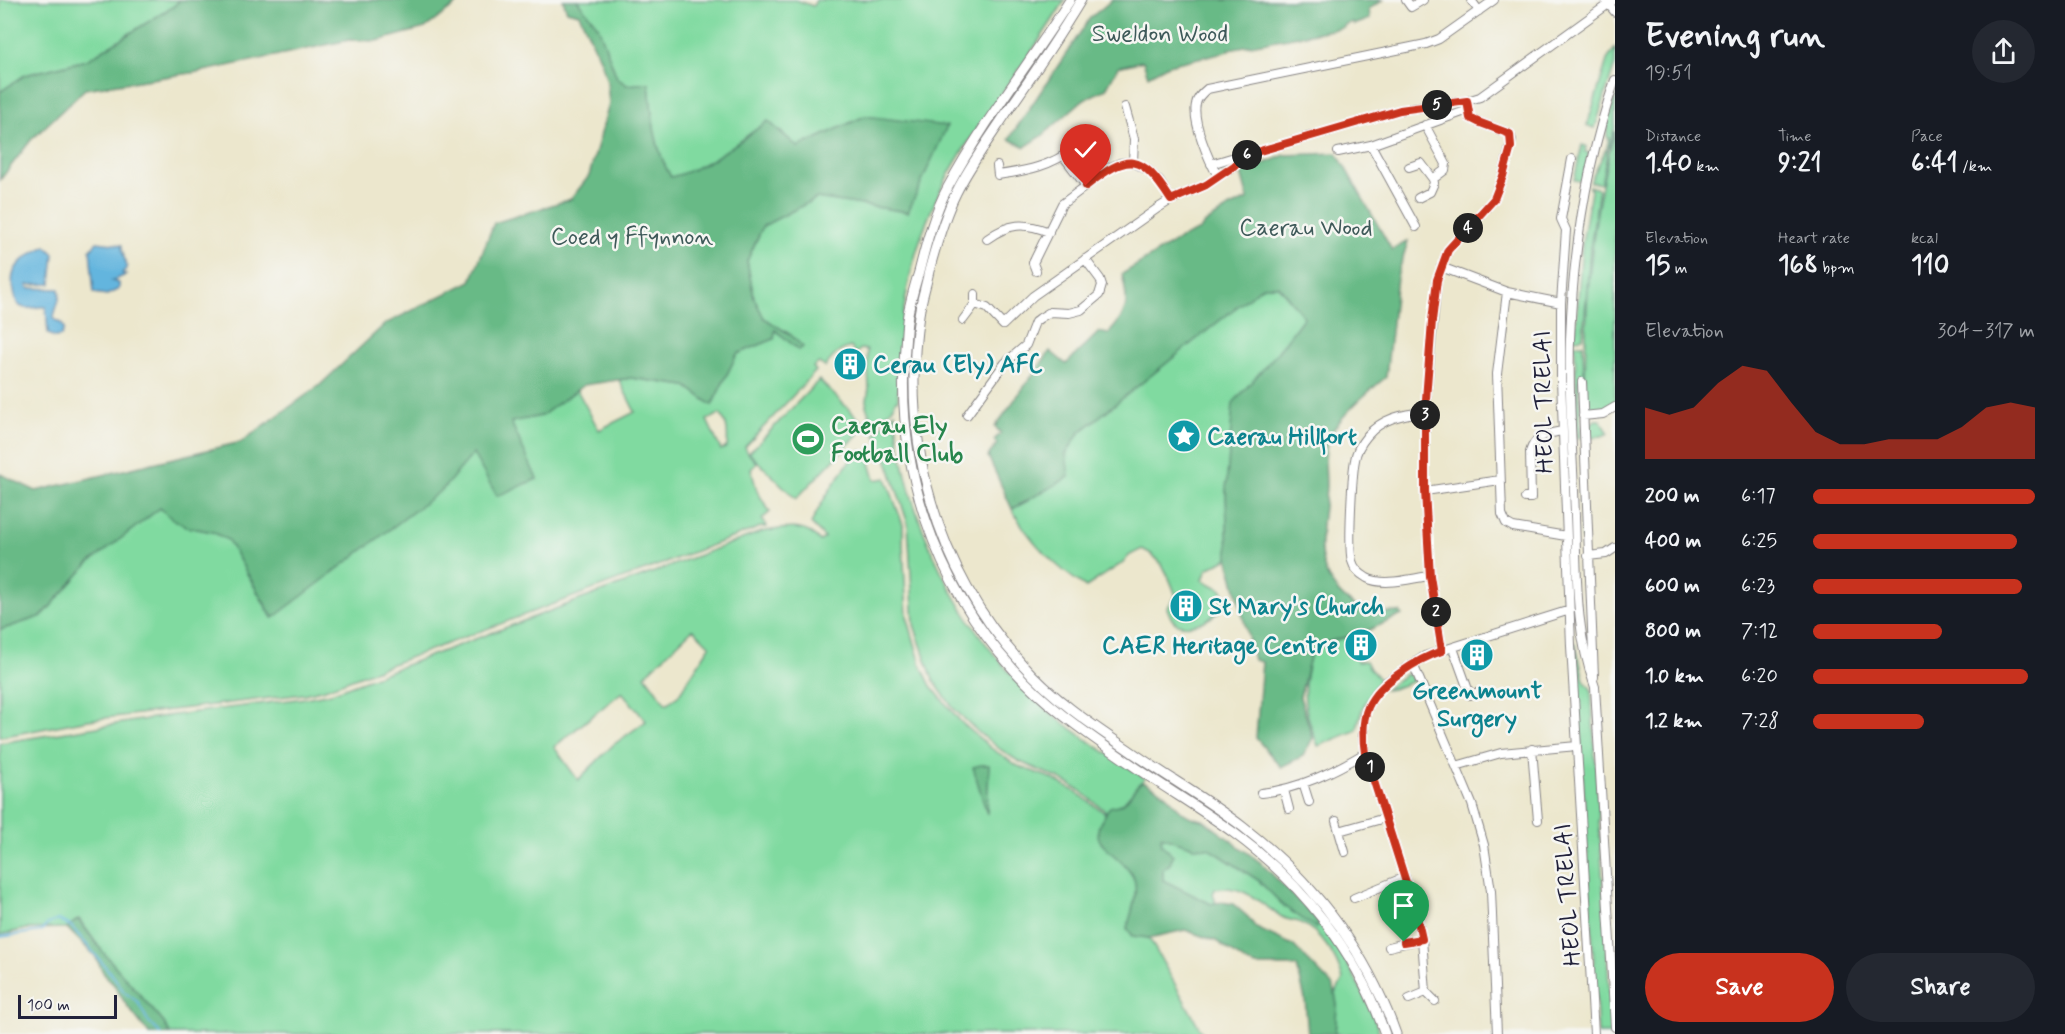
<!DOCTYPE html>
<html lang="en">
<head>
<meta charset="utf-8">
<style>
	:root { --surface:#171b24; --page:#242831; --text:#f1f3f6; --muted:#9ea1a6; --accent:#c8321e }
	body { margin:0; font-family:Mynerve,sans-serif; background:var(--page); color:var(--text); height:100vh; display:flex; flex-direction:column; font-size:22px; white-space:nowrap }
	* { box-sizing:border-box; margin:0 }
	p { font-size:20px; color:var(--muted) }
	.icon { flex:none; width:33px; height:33px; fill:none; stroke:currentColor; stroke-width:2; stroke-linecap:round; stroke-linejoin:round }
	.map { position:relative; flex:1; overflow:hidden }
	.panel { display:flex; flex-direction:column; background:var(--surface); width:450px }
	.panel>* { flex:none }
	.scale { position:absolute; left:18px; bottom:15px; width:99px; box-sizing:border-box; padding-left:6px; border:3px solid #22223b; border-top:0; font-size:16px; line-height:21px; white-space:nowrap; color:#22223b; -webkit-text-stroke:4px #f6f6f2; paint-order:stroke }
	.pin { position:absolute; display:grid; place-items:center; width:51px; height:51px; color:#fff; margin:-62px -26px; border-radius:50% 50% 50% 0; rotate:-45deg; box-shadow:0 0 6px #0007 }
	.pin .icon { rotate:45deg }
	.km { position:absolute; width:30px; height:30px; margin:-15px; border-radius:50%; background:#222; color:#fff; font-size:16px; line-height:30px; text-align:center }
	.round { display:grid; place-items:center; flex:none; width:63px; height:63px; border-radius:32px; background:var(--page) }
	.overview { display:flex; align-items:center; justify-content:space-between; height:102px; padding:0 30px }
	h1 { font-size:33px; font-weight:800; line-height:45px }
	.figures { display:grid; grid-template-columns:repeat(3,1fr); gap:9px; height:102px; padding:6px 30px }
	.figures div { display:grid; align-content:center }
	.figures b { font-size:26px; font-weight:800 }
	.figures small { font-size:16px; font-weight:400 }
	.figures p { font-size:16px }
	.chart { height:168px; padding:12px 30px }
	.chart p { display:flex; justify-content:space-between }
	.chart svg { width:100%; height:108px; margin-top:6px; fill:var(--accent); opacity:.7 }
	.cta { display:flex; gap:12px; margin-top:auto; padding:12px 30px }
	.cta a { flex:1; height:69px; border-radius:36px; background:var(--accent); color:#fff; font-size:24px; font-weight:800; line-height:69px; text-align:center }
	.cta a+a { background:var(--page); color:var(--text) }
	ul { padding:0 30px; list-style:none; font-size:20px }
	li { display:grid; grid-template-columns:96px 72px 1fr; align-items:center; height:45px }
	li i { height:15px; border-radius:8px; background:var(--accent) }
	main { display:flex; flex:1; min-height:0 }
	.map>svg:first-child { display:block }
	.green { fill:#80daa0; stroke:#517e6e; stroke-width:1.5; fill-rule:evenodd }
	.forest { fill:#68ba86; stroke:#456e60; stroke-width:1.5 }
	.water { fill:#63b5de; stroke:#426c8c; stroke-width:1.5 }
	.lines { fill:none; stroke-linecap:round; stroke-linejoin:round }
	.stream { stroke:#63b5de; stroke-width:2 }
	.minor-casing { stroke:#878484; stroke-width:10 }
	.major-casing { stroke:#878484; stroke-width:11 }
	.minor { stroke:#fff; stroke-width:8 }
	.major { stroke:#fff; stroke-width:9 }
	.route-casing { stroke:#fff; stroke-width:12 }
	.route { stroke:#c8321e; stroke-width:8 }
	.labels { text-anchor:middle; stroke-width:5; stroke-linejoin:round; paint-order:stroke }
	.park-label { font-size:24px; fill:#3e5959; stroke:#f6f6f2 }
	.culture-label { font-size:24px; font-weight:bold; fill:#0d838f; stroke:#f6f6f2; text-anchor:start }
	.street-label { font-size:24px; fill:#22223b; stroke:#f6f6f2 }
	.leisure-label { font-size:24px; font-weight:bold; fill:#27864d; stroke:#f6f6f2; text-anchor:start }
</style>
</head>
<body>
<main>
<div class="map">
<svg width="1615" height="1034" viewBox="0 0 1615 1034">
	<rect width="100%" height="100%" fill="#f6f6f2"/>
	<filter id="ink" filterUnits="userSpaceOnUse"><feTurbulence type="fractalNoise" baseFrequency=".0167" numOctaves="2"/><feDisplacementMap in="SourceGraphic" scale="12" xChannelSelector="R" yChannelSelector="G"/><feConvolveMatrix kernelMatrix="1 2 1 2 8 2 1 2 1" color-interpolation-filters="sRGB"/></filter>
	<filter id="wash" filterUnits="userSpaceOnUse"><feTurbulence type="fractalNoise" baseFrequency=".008" numOctaves="4" result="noise"/><feDisplacementMap in="SourceGraphic" scale="24" xChannelSelector="R" yChannelSelector="G"/><feGaussianBlur stdDeviation="1.35" result="paint"/><feColorMatrix in="noise" values="0 0 0 0 0 0 0 0 0 0 0 0 0 0 0 0 0 1.4 0 .05"/><feComposite in="paint" operator="in"/></filter>
	<g filter="url(#wash)">
		<rect width="100%" height="100%" fill="#ece7cd"/>
		<path class="green" d="M0 0H180L174 6 87 60 25 75 0 92Z
			M577 0H796L813 6 816 0H1065C1034 52 995 101 962 152 913 229 897 310 898 400L895 401 894 406 880 421H876L871 418 866 406 869 388 867 350 861 349 855 354 851 347C838 350 832 358 825 367L819 363 813 367 816 371 745 447 748 453 757 463 751 469 757 491 770 512 762 519 767 527H761L325 689 304 694 88 720 0 737V630L42 616 88 564 160 508 171 518 187 527 213 532 228 540 272 618 442 489 473 454 537 479 510 422 541 416 577 390 599 430 635 412 619 380 631 378 686 386 712 405 737 354 774 339 775 330 799 350 791 335 764 318 754 298 747 261 763 226 817 198 908 212 865 116 798 147 768 121C738 142 706 168 671 178 654 147 652 117 649 83L627 85 617 78 598 27ZM720 414C728 423 728 435 727 447L721 450 707 420Z
			M1615 48V64L1595 128 1587 126 1607 60Z
			M1615 95V126L1609 147H1607L1609 138 1607 137V123Z
			M1615 131V403L1603 412H1590L1586 409C1583 315 1589 222 1615 131Z
			M1582 145 1586 146 1585 152 1589 153 1584 175 1585 182 1574 180Z
			M1606 149H1608L1601 184 1590 182Z
			M1589 186 1599 189 1590 250 1583 338 1573 339 1576 328 1582 243 1591 190Z
			M1263 286H1278L1304 317 1277 353 1226 490 1228 558 1207 569 1203 580 1222 590 1226 603C1218 616 1194 630 1178 624 1171 621 1170 615 1167 608L1176 596C1169 576 1162 557 1142 549L1130 555 1121 564 1086 587C1055 567 1030 542 1012 509L1028 501 1065 454 1079 433Z
			M1572 344H1583L1584 379 1579 380 1581 438H1577L1575 347Z
			M819 380 866 426 796 499 749 453Z
			M895 412C906 523 960 632 1044 707 1075 734 1111 755 1145 778L1122 804 1109 808 1107 812 1079 790 1060 779 1018 761 1001 750 978 732 953 708 933 680 914 625 908 524 887 460 875 434Z
			M1595 420H1600L1609 433 1602 436 1588 437 1587 428Z
			M861 450 869 459 875 480 886 478 903 525V546L907 616 921 665 931 686 961 722 991 748 1018 766 1051 778 1076 792 1106 814 1101 843C1110 851 1132 869 1135 882 1138 893 1131 917 1127 928L1133 936 1149 938 1203 1034H170L164 1023 102 951 79 919 67 928 26 929 0 935V743L159 717 305 698 331 693 761 532C783 529 804 522 820 541L825 538 811 524C820 504 845 463 861 450ZM693 629 710 646 678 696 666 704 645 675ZM622 692 646 721 613 745 578 780 554 747Z
			M1582 492 1585 541H1582L1580 493Z
			M1352 636 1357 662 1366 661 1370 669 1381 681C1367 696 1360 710 1357 730L1318 746C1303 707 1300 694 1311 653L1328 642Z
			M1575 643 1584 680 1591 689 1612 1034H1598Z
			M1408 674 1414 681 1393 689 1385 690 1404 675Z
			M1161 836 1194 847 1209 848 1258 880 1285 907 1316 928 1319 922C1346 960 1364 989 1380 1034H1335L1337 1005 1335 994 1343 980C1338 959 1320 930 1299 922 1294 920 1287 920 1282 917 1260 904 1244 883 1215 889L1213 894 1216 903 1211 904 1162 880 1163 869 1170 864 1162 845Z"/>
		<path class="forest" d="M180 0H451L457 4 425 28 377 41 349 40 204 71 85 89 31 140 0 180V92L25 75 87 60 174 6Z
			M563 0H577L598 26 617 78 627 85 649 83C652 117 654 148 671 177 705 169 740 141 768 121L798 147 865 116 947 126 908 212 817 198 763 226 747 261 754 298 764 318 791 335 803 347 799 350 775 330 774 339 737 354 712 405 686 386 631 378 584 385 541 416 511 422 537 479 497 496 473 454 443 489 273 618 228 540 213 532 187 527 171 518 160 508 88 564 42 616 0 630V474L36 491 241 442 320 385 385 324 471 281 494 223 571 199 589 176 609 104 607 82 601 61 579 14 567 11Z
			M1112 0H1383L1369 9 1370 19 1354 25 1353 22 1344 25V27L1336 29 1229 49V51L1168 65 1148 76 1143 61 1118 67 1106 89 1083 100 1042 136 1025 147 1009 139 1090 18Z
			M1337 153 1392 250 1408 241 1397 277 1386 377C1367 393 1345 411 1332 432 1322 449 1326 468 1326 486 1325 507 1320 528 1321 550 1323 581 1345 609 1377 612 1384 613 1392 612 1400 612L1402 615 1367 631 1328 642 1311 653 1300 697 1313 738 1303 756 1281 767 1256 738 1262 662 1254 660 1228 558 1226 490 1233 403 1277 353 1304 317 1279 286H1263L1079 433 1066 454 1069 477 1012 509 988 456 997 444 994 440 1001 433 995 427 1050 351 1066 364 1099 332 1108 334C1129 312 1129 303 1122 274L1181 238 1200 230 1204 224 1230 207 1248 199 1241 173 1285 155Z
			M981 765H989L987 814 973 767Z
			M1143 781C1152 786 1161 790 1168 797 1180 809 1183 817 1203 820L1260 862 1319 922 1316 928 1285 907 1258 880 1209 848 1194 847 1161 836 1162 845 1173 855 1170 864 1163 869V880L1211 904 1222 902 1233 904 1248 917 1256 928 1293 945 1334 987 1337 1005 1335 1034H1308L1305 999 1297 966H1256L1247 963 1216 941 1185 930 1149 938 1133 936 1127 928C1131 915 1137 897 1135 883 1132 856 1080 848 1104 817 1106 814 1106 811 1109 808 1112 805 1118 806 1122 804 1131 798 1133 786 1143 781Z
			M78 919 102 951 164 1023 170 1034H149L125 1003 115 986 104 974 95 956 67 928Z"/>
		<path class="water" d="M97 242 122 245C121 253 126 259 127 268L122 273 126 275 112 281 119 283V289L107 295 94 293 90 250Z
			M46 246 54 254 51 284 27 285 28 288 59 289C62 301 54 308 54 319L62 324 64 329 61 336 55 337 48 334 46 307C38 305 30 311 22 307 16 305 15 297 14 291 6 267 27 255 46 246Z"/>
		<g class="lines">
			<path class="stream" d="M0 937 41 931 48 924 58 920 71 926 114 977 124 992 138 1002 148 1021 161 1034"/>
		</g>
	</g>
	<g filter="url(#ink)">
		<g class="lines">
			<defs>
				<path id="minor" d="M1406 0 1411 7 1423 0
					M1471 0 1479 11
					M1606 1 1615 12
					M1615 80C1586 164 1573 251 1570 339 1568 398 1573 457 1575 516 1577 573 1575 633 1595 687L1615 1027
					M1125 107 1134 139 1133 162
					M1371 145 1416 227
					M1338 152 1371 145 1468 110
					M1064 157 1086 186
					M1572 159 1561 219 1566 230 1561 303V379L1571 646 1594 1034
					M1211 164 1231 158
					M997 166 998 175C1026 171 1052 166 1074 148
					M1409 167 1421 163 1433 179 1445 170 1446 164 1425 125
					M1218 176C1209 161 1192 122 1196 104 1197 98 1202 93 1207 89L1426 44 1439 39 1494 0
					M1418 198 1430 192 1434 183 1433 179
					M987 239C1009 223 1024 222 1049 232
					M1441 267 1507 292 1561 303
					M1036 271 1033 263 1062 204 1111 167 1120 163 1133 162 1148 170 1159 181 1171 200
					M1507 292 1497 374 1502 514 1506 523 1513 527 1566 536
					M975 304 987 308 1003 325 1033 296 1158 208 1171 200 1206 185 1253 153 1400 110 1467 101 1480 97 1614 0
					M963 320 975 304V294
					M1582 382 1594 677
					M1425 412C1403 414 1382 418 1367 436 1362 442 1356 452 1355 460 1352 475 1348 549 1352 561 1354 569 1360 574 1367 578 1384 587 1412 578 1430 576
					M967 415 1005 363 1026 345 1035 322 1040 318 1050 312 1069 313 1081 310 1099 295 1102 285 1100 279 1085 259
					M1583 416 1603 414 1615 407
					M1425 491 1500 480
					M1525 498H1531L1530 452C1535 435 1547 434 1562 431
					M1588 556 1606 554 1615 548
					M1453 648 1470 695 1476 693
					M1442 651 1430 576 1425 491V412L1437 280 1448 250 1494 199 1503 176 1512 140 1510 134 1478 122 1470 118 1467 101
					M1413 664 1472 804 1484 845 1491 891 1497 1034
					M1532 749 1538 820
					M1365 753 1417 917 1422 939 1426 992 1435 1001
					M1456 766 1501 753 1577 746
					M1303 783 1309 802
					M1284 790 1289 809
					M1261 793C1299 789 1333 772 1365 753L1363 737 1364 715 1375 694 1385 683 1425 656 1570 610
					M1336 821 1345 852
					M1339 831 1385 818
					M1354 898 1405 877
					M1389 947 1422 939
					M1409 999 1426 992"/>
				<path id="major" d="M1070 0C1030 63 983 122 948 187 934 213 926 244 919 272 915 284 912 296 909 309 906 321 906 334 905 347 895 465 934 582 1014 670 1047 707 1088 734 1128 762 1163 787 1200 808 1234 833 1303 884 1357 952 1385 1034
					M1081 0C1058 38 1033 75 1007 112 990 138 970 165 956 193 944 217 936 245 929 271 926 286 921 300 919 315 900 441 936 569 1022 664 1052 698 1089 723 1126 748 1164 775 1205 798 1243 827 1313 881 1366 950 1396 1034"/>
			</defs>
			<use href="#minor" class="minor-casing"/>
			<use href="#major" class="major-casing"/>
			<use href="#minor" class="minor"/>
			<use href="#major" class="major"/>
		</g>
	</g>
	<g class="lines" filter="url(#ink)">
		<defs>
			<path id="route" d="M1086 186C1129 153 1140 152 1171 200L1206 185 1253 153 1400 110 1467 101 1470 118 1478 122 1510 134 1511 147 1503 176 1494 199 1448 250 1437 280 1432 321 1425 412V491L1430 576 1442 651C1426 656 1414 663 1400 673 1368 695 1359 714 1365 753L1417 917 1422 939 1404 942"/>
		</defs>
		<use href="#route" class="route-casing"/>
		<use href="#route" class="route"/>
	</g>
	<defs>
		<symbol id="building-disc" viewBox="-11 -11 22 22"><circle r="9.5" fill="#0f9aa8" stroke="#f6f6f2"/><path d="M-4-6H4V6H1V3H-1V6H-4ZM-2.5-4.3h1.7v1.8h-1.7ZM.8-4.3h1.7v1.8H.8ZM-2.5-1h1.7V.8h-1.7ZM.8-1h1.7V.8H.8Z" fill="#fff"/></symbol>
		<symbol id="sight-disc" viewBox="-11 -11 22 22"><circle r="9.5" fill="#0f9aa8" stroke="#f6f6f2"/><path d="M0-6L1.8-2.2L6-1.7L2.9 1.2L3.7 5.4L0 3.3L-3.7 5.4L-2.9 1.2L-6-1.7L-1.8-2.2Z" fill="#fff"/></symbol>
		<symbol id="stadium-disc" viewBox="-11 -11 22 22"><circle r="9.5" fill="#2e9e5b" stroke="#f6f6f2"/><path d="M0-5a6.5 5 0 1 0 0 10a6.5 5 0 1 0 0-10ZM-3.5-1.8h7v3.6h-7Z" fill="#fff"/></symbol>
	</defs>
	<g fill-rule="evenodd">
		<use href="#building-disc" x="831" y="345" width="38" height="38"/>
		<use href="#sight-disc" x="1165" y="417" width="38" height="38"/>
		<use href="#stadium-disc" x="789" y="420" width="38" height="38"/>
		<use href="#building-disc" x="1167" y="587" width="38" height="38"/>
		<use href="#building-disc" x="1342" y="626" width="38" height="38"/>
		<use href="#building-disc" x="1458" y="636" width="38" height="38"/>
	</g>
	<g class="labels">
		<g class="park-label">
			<text x="1160" y="41">Sweldon Wood</text>
			<text x="1306" y="235">Caerau Wood</text>
			<text x="632" y="244">Coed y Ffynnon</text>
		</g>
		<g class="culture-label">
			<text x="873" y="372">Cerau (Ely) AFC</text>
			<text x="1207" y="444">Caerau Hillfort</text>
			<text x="1209" y="614">St Mary's Church</text>
			<text x="1338" y="653" text-anchor="end">CAER Heritage Centre</text>
			<text x="1477" y="698" text-anchor="middle">Greenmount<tspan x="1477" dy="28">Surgery</tspan></text>
		</g>
		<g class="street-label">
			<text transform="translate(1543 402) rotate(-91)" y="8">HEOL TRELAI</text>
			<text transform="translate(1567 895) rotate(-94)" y="8">HEOL TRELAI</text>
		</g>
		<g class="leisure-label">
			<text x="831" y="433">Caerau Ely<tspan x="831" dy="28">Football Club</tspan></text>
		</g>
	</g>
</svg>
<div class="scale">100 m</div>
<div class="pin" style="left:1404px;top:942px;background:#1e9e55"><svg class="icon" aria-label="arrive" viewBox="0 0 24 24"><path d="M6 21V4h12l-3 4 3 4H6"/></svg></div>
<div class="pin" style="left:1086px;top:186px;background:#d93025"><svg class="icon" aria-label="check" viewBox="0 0 24 24"><path d="M5 12l5 5 9-10"/></svg></div>
<b class="km" style="left:1370px;top:767px">1</b>
<b class="km" style="left:1436px;top:612px">2</b>
<b class="km" style="left:1425px;top:415px">3</b>
<b class="km" style="left:1468px;top:228px">4</b>
<b class="km" style="left:1437px;top:105px">5</b>
<b class="km" style="left:1247px;top:155px">6</b>
</div>
<section class="panel">
<div class="overview"><div><h1>Evening run</h1><p>19:51</p></div><a class="round"><svg class="icon" aria-label="share" viewBox="0 0 24 24"><path d="M12 15V3M7 8l5-5 5 5M5 13v7h14v-7"/></svg></a></div>
<div class="figures">
<div><p>Distance</p><b>1.40<small> km</small></b></div>
<div><p>Time</p><b>9:21</b></div>
<div><p>Pace</p><b>6:41<small> /km</small></b></div>
</div>
<div class="figures">
<div><p>Elevation</p><b>15<small> m</small></b></div>
<div><p>Heart rate</p><b>168<small> bpm</small></b></div>
<div><p>kcal</p><b>110</b></div>
</div>
<div class="chart"><p><span>Elevation</span>304–317 m</p>
<svg viewBox="0 0 160 44" preserveAspectRatio="none"><path d="M0 44V23L10 26L20 23L30 13L40 6L50 8L60 21L70 33L80 38L90 38L100 36L110 36L120 36L130 31L140 23L150 21L160 23V44z"/></svg>
</div>
<ul>
<li><b>200 m</b>6:17<i style="width:100%"></i></li>
<li><b>400 m</b>6:25<i style="width:92%"></i></li>
<li><b>600 m</b>6:23<i style="width:94%"></i></li>
<li><b>800 m</b>7:12<i style="width:58%"></i></li>
<li><b>1.0 km</b>6:20<i style="width:97%"></i></li>
<li><b>1.2 km</b>7:28<i style="width:50%"></i></li>
</ul>
<div class="cta"><a>Save</a><a>Share</a></div>
</section>
</main>
</body>
</html>
